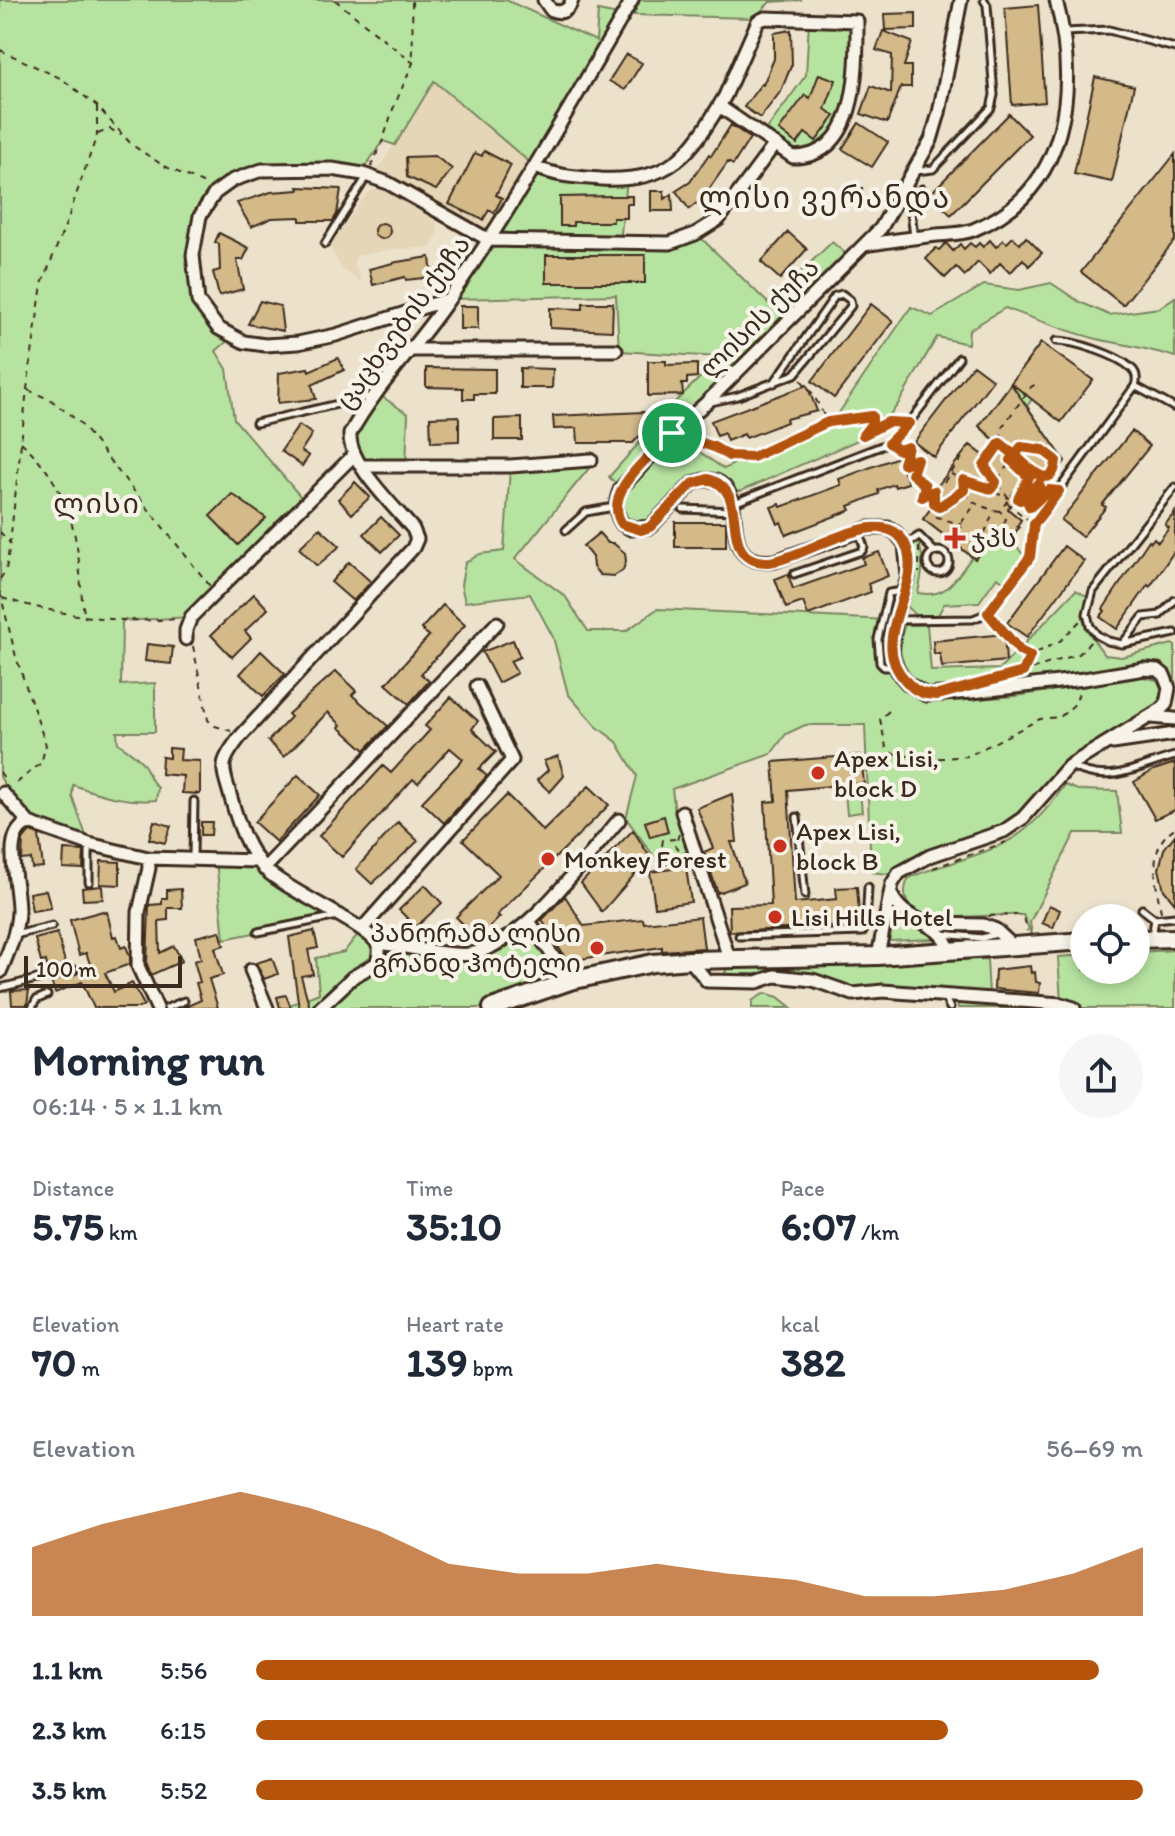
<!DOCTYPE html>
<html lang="en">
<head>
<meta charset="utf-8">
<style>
	:root { --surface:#fff; --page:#f6f6f7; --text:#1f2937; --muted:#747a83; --accent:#b45309 }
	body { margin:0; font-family:Itim,"Noto Sans Georgian",sans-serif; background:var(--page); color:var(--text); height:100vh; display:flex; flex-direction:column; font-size:30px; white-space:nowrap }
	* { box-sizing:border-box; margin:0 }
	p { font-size:26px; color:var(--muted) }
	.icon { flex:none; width:44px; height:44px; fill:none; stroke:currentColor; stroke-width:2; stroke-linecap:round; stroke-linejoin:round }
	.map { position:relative; height:1008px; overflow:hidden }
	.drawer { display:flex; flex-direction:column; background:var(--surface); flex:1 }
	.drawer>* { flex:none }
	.controls { position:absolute; left:1070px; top:904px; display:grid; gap:16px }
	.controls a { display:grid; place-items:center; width:80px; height:80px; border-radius:50%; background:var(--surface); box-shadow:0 4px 12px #0003; font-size:40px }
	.scale { position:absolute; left:24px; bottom:20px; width:158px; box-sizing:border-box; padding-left:8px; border:4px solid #3b2a1e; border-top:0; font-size:22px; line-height:28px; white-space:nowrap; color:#3b2a1e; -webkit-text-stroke:6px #f7f3e8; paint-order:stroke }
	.pin { position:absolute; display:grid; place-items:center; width:68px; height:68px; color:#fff; margin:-34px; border:4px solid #fff; border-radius:50%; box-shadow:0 2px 8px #0007 }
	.round { display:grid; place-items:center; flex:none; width:84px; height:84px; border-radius:42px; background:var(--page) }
	.head { display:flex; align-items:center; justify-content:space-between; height:136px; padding:0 32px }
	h1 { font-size:44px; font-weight:800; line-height:60px }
	.figures { display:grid; grid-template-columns:repeat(3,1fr); gap:12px; height:136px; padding:8px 32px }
	.figures div { display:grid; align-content:center }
	.figures b { font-size:40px; font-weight:800 }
	.figures small { font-size:22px; font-weight:400 }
	.figures p { font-size:22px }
	.chart { height:224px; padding:16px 32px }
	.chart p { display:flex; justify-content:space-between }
	.chart svg { width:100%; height:144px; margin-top:8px; fill:var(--accent); opacity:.7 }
	ul { padding:0 32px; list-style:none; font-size:26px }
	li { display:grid; grid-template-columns:128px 96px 1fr; align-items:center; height:60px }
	li i { height:20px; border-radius:10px; background:var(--accent) }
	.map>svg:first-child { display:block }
	.built { fill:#e5d6b8 }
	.green { fill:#b7e3a1; stroke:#798660; stroke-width:2 }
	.building { fill:#d4b989; stroke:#3b2a1e; stroke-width:2 }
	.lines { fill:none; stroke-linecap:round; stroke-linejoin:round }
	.service-casing { stroke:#3b2a1e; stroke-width:11 }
	.minor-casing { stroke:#3b2a1e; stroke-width:17 }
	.secondary-casing { stroke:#3b2a1e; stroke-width:22 }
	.path { stroke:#3b2a1e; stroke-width:2; stroke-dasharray:6 6; stroke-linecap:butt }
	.service { stroke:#f7f3e8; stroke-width:5 }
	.minor { stroke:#f7f3e8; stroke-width:11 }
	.secondary { stroke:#f7f3e8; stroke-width:16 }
	.route-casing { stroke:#fff; stroke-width:16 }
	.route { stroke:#b45309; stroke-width:10 }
	.poi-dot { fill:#c8321e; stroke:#f7f3e8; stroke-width:3 }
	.labels { text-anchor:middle; stroke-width:8; stroke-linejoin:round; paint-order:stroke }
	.street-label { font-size:26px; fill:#3b2a1e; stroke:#f7f3e8 }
	.poi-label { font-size:26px; fill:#3b2a1e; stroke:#f7f3e8; text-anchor:start }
	.neighbourhood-label { font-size:28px; letter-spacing:2px; fill:#3b2a1e; stroke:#f7f3e8 }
	.quarter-label { font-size:30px; letter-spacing:2px; fill:#3b2a1e; stroke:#f7f3e8 }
</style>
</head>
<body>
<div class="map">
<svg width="1175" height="1008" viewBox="0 0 1175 1008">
	<rect width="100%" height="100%" fill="#ece2cc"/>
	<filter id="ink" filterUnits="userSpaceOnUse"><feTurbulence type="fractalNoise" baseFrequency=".0125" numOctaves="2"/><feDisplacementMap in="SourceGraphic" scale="16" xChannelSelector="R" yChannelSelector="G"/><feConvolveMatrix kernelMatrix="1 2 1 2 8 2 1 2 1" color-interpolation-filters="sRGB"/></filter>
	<g filter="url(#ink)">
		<path class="built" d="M434 81 535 167 489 240 374 176Z
			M383 188 437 223 438 235 430 248 393 249 356 256 354 263 362 283 341 268 330 247 364 197 372 190Z"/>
		<path class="green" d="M0 0H506L596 41 598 11 618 15 535 167 627 180 620 242 489 240 535 167 434 81 395 145 383 141 363 170H262L215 193 195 240 198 301 232 337 216 351 227 369 234 419 306 503 191 617 122 621 121 685 155 683V732H117L118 743C127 749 138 756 144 765 151 775 147 777 158 788L156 800C126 803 102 795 73 785L72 796 89 844 29 823 0 777Z
			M640 0H802L770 2 754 18 634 15Z
			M809 20 857 21 856 82 831 142 793 157 762 136 806 75Z
			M699 236 768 303 832 242 846 254 670 428 617 485 609 477 678 399 721 357 619 351 616 295 455 299 493 243 671 247Z
			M1051 283 1080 302 1109 315 1159 308 1175 297V357C1150 349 1127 345 1101 340 1068 332 1037 320 1005 308L969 330 968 344 937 337 897 406 874 433 741 491 734 492C729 484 723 481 714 477 689 466 667 503 651 520L644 522 628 518C622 508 622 497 627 487L677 436 724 469 748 456 830 426 911 307 932 316 984 285 1019 290Z
			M1041 343 1062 358 1027 406 1065 461 1049 483 1032 478 1028 482 1025 480 1012 497 1015 500 1008 509 1021 520 1017 525 1019 528 1011 538 1024 556 1005 582 997 577 979 602 944 604 938 615H916L906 605 914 573 912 544 919 543C925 561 922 575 918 593 948 599 955 578 972 557L923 519 941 495 935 489 980 465 997 443 979 426Z
			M378 394 408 414 406 466H361L350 441Z
			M590 467 515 559 565 596 588 631H626L657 609 888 620 887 662 891 676 915 697 927 700 941 702 1016 696 1143 677 1157 680 1163 689V699L1157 705 1081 751 1060 766 1023 814 1004 828 979 839 911 859 888 874 871 872 865 725H805L786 734 771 754 672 789 675 812 690 856 661 866 626 818 637 776 617 742 596 726 568 694 553 637 530 594 465 602 461 585 465 563 480 554 504 551 510 469Z
			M1076 590 1088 597C1079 623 1089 635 1105 655L1122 657 1172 644 1175 646V686C1172 675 1162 663 1150 661 1137 660 1111 670 1096 672 1071 677 943 696 925 688 911 682 898 657 900 642 900 636 903 630 905 625H927L931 671 1000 669Z
			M1065 785 1078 790 1117 791 1122 833H1075L1030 922 1032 936 1023 915C998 911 885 936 908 879 922 871 940 867 955 862 1011 844 1030 834 1065 785Z
			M860 792 862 812 847 814 845 793Z
			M216 860 258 861 338 916 224 939Z
			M895 919 929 934 932 939 889 941Z
			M529 921 570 981 494 1008H282L319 993 316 958 344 952 362 929 378 943 467 955Z
			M1175 950V1008H1081L1061 1001 1058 957 1084 955V970H1136V952Z
			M987 959 989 995 853 990 808 973 780 971 736 978 724 975 728 966Z
			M765 993 778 997 792 1008H752V1001Z
			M957 1000 1051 1008H958Z"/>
		<path class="building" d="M1038 5 1045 102 1012 105 1005 8Z
			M916 13V29L885 30 884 14Z
			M791 30 792 64 781 91 760 118 744 107 761 84 763 85 774 59V33Z
			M883 31 912 42 904 66H911V87H901L887 123 861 114 871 86 891 93 892 55 876 50Z
			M626 54 642 63 625 90 609 81Z
			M819 74 836 80 825 109 835 116 816 141 805 133 797 144 779 130 805 95 810 98Z
			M1095 77 1134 86 1112 182 1074 174Z
			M1009 114 1030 135 951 215 930 194Z
			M859 123 888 142 872 167 842 149Z
			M731 125 750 138 733 165 728 162 702 199 689 209 676 191 690 182 709 154 711 156Z
			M484 151 511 165 496 195 502 198 494 213 489 210 483 220 449 204 475 153 482 156Z
			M1175 154V240L1123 305 1081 272Z
			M435 156 452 169 436 190 407 177 406 157Z
			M298 187 341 189 337 214 333 221H300V217L272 218 251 227 237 203 271 192 299 190Z
			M842 188H862V198H842Z
			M651 191H664L665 199 672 194 673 211H651Z
			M613 196H632V204H627V218H613V222H573V226H560V197Z
			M374 231a8 8 0 1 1 16 0a8 8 0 1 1-16 0Z
			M788 232 807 249 780 279 761 262Z
			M219 233 249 248 243 260H237L243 289 219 296 213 272 220 270 219 244 215 242Z
			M1013 237 1020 244 1026 237 1042 253 1029 266 1023 259 1010 273 1000 263 990 274 978 262 965 276 956 267 945 278 926 259 936 248 939 250 946 243 953 251 960 244 964 249 970 243 975 247 979 243 983 247 990 240 996 247 1003 240 1007 243Z
			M546 255H645V283H546Z
			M430 257 432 277 406 280 405 277 373 285 369 269 397 262Z
			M260 301 280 306 283 331 248 324Z
			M583 303H613L612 331 550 328V308L583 309Z
			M871 304 893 321 834 398 812 381Z
			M460 306H478V329H460Z
			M1041 343 1093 380 1061 422 1011 383Z
			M338 358 344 370 312 385 316 399 278 403 279 373 308 368 309 371Z
			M648 361H666V365L697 364V377L687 378V384H682L683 395 648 396Z
			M973 365 993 380 934 457 914 442Z
			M426 368 495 369V394H474V399H463V388L426 387Z
			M520 368 553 369 552 388H520Z
			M1011 384 1065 461 1049 483 1032 477 1028 482 1025 480 1012 497 1015 500 1008 509 1021 520 1017 526 1019 528 1005 541 994 534 975 559 923 519 941 494 935 489 970 445 986 457 997 442 979 426Z
			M807 385 817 411 786 419 787 422 746 438 744 434 727 441 724 433 717 436 711 421Z
			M644 412 647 428 633 443H578L577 428 554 429 553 416Z
			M459 416V441L431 442 430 417Z
			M522 418V440H494V419Z
			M299 425 312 434 301 451 309 456 302 466 281 451Z
			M1132 431 1150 446 1102 505 1106 507 1082 537 1061 520Z
			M898 457 908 483 895 487 894 484 878 490 879 494 849 506 851 510 786 535 781 522 778 524 771 507 780 504 781 507 841 485 839 479Z
			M355 482 370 497 352 514 338 499Z
			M232 494 266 518 238 545 210 516Z
			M1175 512V550L1150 587 1148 585 1117 629 1100 617 1105 611 1103 609 1149 540 1151 542 1154 538 1158 542 1169 528 1165 525Z
			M381 517 399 535 382 552 364 534Z
			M675 522H726V547H675Z
			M320 528 340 546 317 566 299 548Z
			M599 533 608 543H613L625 553 626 561 623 570 614 576 600 575 593 567 592 557 583 546Z
			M1064 546 1084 561 1027 637 1007 623Z
			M879 552 888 576 868 584 871 592 808 615 803 602 786 608 775 579 788 574 793 589 864 564 862 558Z
			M349 562 371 582 353 601 331 582Z
			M254 594 268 609 245 631 251 638 232 657 211 635Z
			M443 605 465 625 421 674 429 681 409 704 386 684 429 636 421 629Z
			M1004 634 1006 661 942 667 940 654H934L933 641Z
			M513 640 520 657 510 661 517 673 498 683 482 652Z
			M147 644 173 647 171 664 145 661Z
			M261 651 285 674 263 696 240 674Z
			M336 671 356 691 352 695 388 726 365 750 339 727 341 725 328 712 284 757 268 741 291 717 288 714Z
			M451 697 478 721 472 729 496 752 479 769 487 776 444 823 422 802 463 759 450 748 418 783 413 779 342 857 319 836 383 766 391 773 430 730 425 726Z
			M169 748 181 749 180 760 200 761V794L182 793 183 776 161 774 162 757 169 758Z
			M861 755 864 783 788 790 795 903 837 899 836 888 857 887 860 925 730 932 729 906 771 905 765 802 776 801 773 762Z
			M558 756 564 776 550 792 537 780 548 770 544 761Z
			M1175 763V810L1155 819 1134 782 1154 770Z
			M298 775 320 795 276 842 254 822Z
			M589 786 609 805 497 915 500 917 478 939 456 917 499 875 463 840 507 795 543 831Z
			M732 794 737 842H731L745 883 718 893 704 852 713 848 697 808Z
			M664 816 668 832 650 837 645 822Z
			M154 821 171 826 165 843 149 839Z
			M201 822H212L211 835H201Z
			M398 822 418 841 372 884 356 869Z
			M633 830 650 857 602 912 581 883Z
			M30 832 39 835 43 867 32 868 31 859 22 860 23 840Z
			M1175 835V903L1164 890 1159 869 1164 849Z
			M64 850 84 851 83 869 63 868Z
			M101 861 120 862V885L100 884Z
			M686 867 691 902 655 907 650 872Z
			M425 885 442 903 416 927 399 910Z
			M102 886 103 899 83 900 82 888Z
			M181 889 182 908H168V920L159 921 160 953 174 946 182 961 151 975 147 964 149 905 162 904V898H167V890Z
			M46 890 51 908 32 911 29 893Z
			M565 896 584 926 643 919 644 923 700 917 704 948 662 951V947L567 961 542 920Z
			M1049 905 1060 910 1053 928 1042 923Z
			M103 911 104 913 107 912 113 937 117 936 121 948 126 946 130 957V964L105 973 114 992 132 983 144 1005 139 1008H94L82 982 55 993 51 981 92 969 86 953 79 955 70 920Z
			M220 931 224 945 215 948 223 975 209 979 218 1008H183L201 1000 196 983 200 982 194 961 201 959 196 937Z
			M314 931 318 948 308 950 313 974 301 976 310 1008H299L289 937Z
			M57 933 66 966 48 971 46 961 41 962 35 939Z
			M272 958 278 974 264 979 256 963Z
			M1030 966 1031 973 1035 972 1036 982 1040 983 1039 993 994 989 995 970Z
			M29 990 27 1005H12L11 991Z
			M286 995 291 1008H280L277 997Z"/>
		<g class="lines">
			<defs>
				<path id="service" d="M1064 32 1109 30 1175 48
					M916 171 933 169 991 108 994 95 987 5 984 0
					M914 237 910 203 922 189
					M325 244 367 176
					M1056 341C1075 341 1117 355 1131 368 1137 373 1137 380 1135 386
					M1135 386 1175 408
					M711 402 738 396 795 374 851 306 850 300 842 294 835 296 774 383
					M256 423 372 396
					M1175 487 1093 591 1087 614 1090 626 1097 635 1108 641 1122 644 1175 633
					M734 503 889 443 909 423 959 358
					M683 509 734 511
					M566 530 586 512 614 507
					M906 544 919 536 935 552
					M927 562a11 11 0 1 1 22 0a11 11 0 1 1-22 0Z
					M794 574 862 551 864 547 859 532
					M896 620 973 619 988 613 1030 557 1034 524 1135 386
					M1123 643 1143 617 1160 615 1175 600
					M894 667H884L880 663 878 639 889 593 903 591
					M1070 766C1112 786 1134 767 1175 756
					M797 817 805 895
					M89 845V882
					M193 858 194 801
					M1142 909 1155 919
					M258 932 338 916
					M943 934 982 938 999 933
					M15 935 52 926
					M739 936 863 932 866 926 868 887
					M1152 937 1155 919 1175 917
					M0 988 74 970
					M944 996 950 1008
					M32 1008 36 1000 47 995
					M167 1008 184 1001"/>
				<path id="minor" d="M544 0 551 10C561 14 569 11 572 0
					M535 167C560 177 575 177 601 179 674 182 690 154 725 96L758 21 765 18 857 21C857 68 859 157 793 157L719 106
					M864 245C888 241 912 238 937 235 948 234 963 234 973 230 1069 191 1079 88 1056 0
					M449 299 336 335 298 343 265 345 244 342 218 328 198 301 193 255 200 216 215 193 233 180 262 170 332 169 363 174 388 183 489 240 670 243 695 234 719 219 775 144
					M412 350H616
					M361 466H510L591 460
					M186 639V630L191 617 354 455
					M1151 717 1175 719
					M1113 743 1175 734
					M3 793 29 823 89 844 148 858 258 861
					M682 812 729 958
					M148 858 149 868 139 912 138 966 157 1008
					M264 869 497 623
					M892 896C905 923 940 920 949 949
					M914 918 931 924 983 925 996 930 1011 944
					M529 921 570 981
					M362 929 512 760 477 686
					M378 943C399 945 451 957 470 954 525 944 582 862 619 820
					M878 956 892 884 899 873 930 856 1004 831 1023 818 1069 766 1160 710 1166 704 1169 688 1164 675 1158 670 1144 669 1084 679 972 692 926 695 907 683 900 675 892 657 895 620 908 577 905 544 896 533 888 528H868L775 561C711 568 753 496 716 481 707 478 700 480 692 484L650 527 631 529 622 524C614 512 615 501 621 488L672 433 706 403 881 228 931 140 939 113 961 0
					M690 960 707 981 757 982 775 976 813 980 853 994 883 991 1061 1004 1074 1008
					M251 970 267 1008
					M0 972C8 953 17 933 18 912 19 884 0 832 29 823
					M320 1008 353 977 377 963C378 957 381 951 378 945 370 926 287 891 266 870 247 851 238 823 231 798 222 766 218 765 240 737L413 548 417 539 413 529C394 506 348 463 350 434 377 384 420 343 451 296 517 201 574 100 632 0"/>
				<path id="secondary" d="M1136 939 1175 938
					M492 1008 570 981 653 963 690 960 878 956 1084 941"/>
			</defs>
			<use href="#service" class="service-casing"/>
			<use href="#minor" class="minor-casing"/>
			<use href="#secondary" class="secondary-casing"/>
			<path class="path" d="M335 0 412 62
				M0 50 62 79 97 106 132 145 164 166 207 185
				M98 134 110 129 121 135
				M371 167 383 140 393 109 413 63 412 0
				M801 380 813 394 827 421
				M28 390 51 400 79 422 210 586
				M685 437 714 447 729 456 753 457 828 422 872 416V423L863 435 888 422 899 423
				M21 442C57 474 74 515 79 562 81 581 81 599 85 618
				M897 448 908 447 903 464 917 459 912 474 925 485 922 497 934 491V503L939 507 964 490
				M996 448 1029 477 1018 499 1020 500 1038 484 1040 486 1028 505 1030 507 1046 494
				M951 474 1008 498
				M963 480C965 503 980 507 1000 511L1026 475
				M944 482 964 455
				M991 489C1001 475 1011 460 1021 447L1043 450 1056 460V469L1044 477C1027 470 1015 454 1000 443
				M1009 498 984 466 1000 443 1003 426 1031 387 1039 382
				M1007 503 1027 519
				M938 508 933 516 960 524 966 539 974 548 984 535 994 510
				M961 523 974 506
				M0 532 10 543
				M999 534 1006 519 1000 511
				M919 547V573
				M0 579 6 570 10 543 27 389 42 284 67 221 97 135V106
				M0 592 16 657 46 745 41 763 13 786
				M2 598C60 615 117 624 178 619
				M992 618 1020 651 1029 656
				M193 646 208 720 215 726 231 731
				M1023 671 1030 656 1060 641 1080 621
				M1009 676 1079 654 1092 640
				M889 711 880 719 886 747 893 754 930 759 968 756 1040 719 1060 717 1075 704 1080 690
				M0 772 6 781
				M679 834 675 846 681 852H685
				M675 839 663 840 661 852 669 858 680 851
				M933 868 1006 842
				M1161 912C1156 886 1146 845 1175 828
				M989 916 1020 915 1025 921 1027 931"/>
			<use href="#service" class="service"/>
			<use href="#minor" class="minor"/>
			<use href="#secondary" class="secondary"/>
		</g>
	</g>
	<g class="lines" filter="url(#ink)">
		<defs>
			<path id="route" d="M672 433C651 456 601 492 622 524L641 530 650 527 692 484 708 479C755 491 713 563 768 562 800 561 881 501 904 542 928 585 864 637 906 681 915 692 924 695 938 695L1023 672 1030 656 1020 651 988 613 1030 557 1034 524 1059 491 1049 490 1030 507 1028 503 1040 486 1038 484 1020 500 1018 499 1029 477 1011 460 1015 455C1026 466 1054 495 1056 460L1043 450 1021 447 1015 455 1000 443 984 466 996 482 991 489 963 480 964 490 939 507 934 503V491L922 497 925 485 912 474 917 459 903 464 908 447 899 450 889 443 909 423 888 422 863 435 872 423V416L828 422 753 457 729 456 714 447 672 433"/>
		</defs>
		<use href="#route" class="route-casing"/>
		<use href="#route" class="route"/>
	</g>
	<g class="poi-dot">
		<path d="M951 526h8v8h8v8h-8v8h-8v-8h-8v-8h8z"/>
		<circle cx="818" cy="773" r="8"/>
		<circle cx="780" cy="846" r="8"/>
		<circle cx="548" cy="859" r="8"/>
		<circle cx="775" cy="917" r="8"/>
		<circle cx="597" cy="948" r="8"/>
	</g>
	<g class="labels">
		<g class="street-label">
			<text transform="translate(759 318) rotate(-45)" y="9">ლისის ქუჩა</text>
			<text transform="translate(403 322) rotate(-54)" y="9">ცაცხვების ქუჩა</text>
		</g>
		<g class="poi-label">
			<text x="971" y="547">ჯპს</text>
			<text x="834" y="767">Apex Lisi,<tspan x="834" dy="30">block D</tspan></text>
			<text x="796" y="840">Apex Lisi,<tspan x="796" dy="30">block B</tspan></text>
			<text x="564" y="868">Monkey Forest</text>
			<text x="791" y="926">Lisi Hills Hotel</text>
			<text x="581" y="942" text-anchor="end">პანორამა ლისი<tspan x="581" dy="30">გრანდ ჰოტელი</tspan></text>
		</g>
		<g class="neighbourhood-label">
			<text x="97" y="513">ლისი</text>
		</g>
		<g class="quarter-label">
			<text x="825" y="208">ლისი ვერანდა</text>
		</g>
	</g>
</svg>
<div class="controls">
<a><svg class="icon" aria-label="locate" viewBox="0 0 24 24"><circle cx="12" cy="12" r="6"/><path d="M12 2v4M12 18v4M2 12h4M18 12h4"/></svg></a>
</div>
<div class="scale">100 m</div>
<div class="pin" style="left:672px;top:433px;background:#1e9e55"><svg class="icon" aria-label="arrive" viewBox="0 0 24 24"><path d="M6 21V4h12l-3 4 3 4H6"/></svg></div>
</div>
<section class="drawer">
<div class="head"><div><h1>Morning run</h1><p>06:14 · 5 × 1.1 km</p></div><a class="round"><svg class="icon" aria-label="share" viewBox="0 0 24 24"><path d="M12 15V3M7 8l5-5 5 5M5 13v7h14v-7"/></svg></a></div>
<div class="figures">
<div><p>Distance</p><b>5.75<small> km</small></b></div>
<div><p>Time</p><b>35:10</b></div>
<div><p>Pace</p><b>6:07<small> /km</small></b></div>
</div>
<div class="figures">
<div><p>Elevation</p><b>70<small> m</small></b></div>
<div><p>Heart rate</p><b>139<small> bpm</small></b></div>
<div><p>kcal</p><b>382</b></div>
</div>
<div class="chart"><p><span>Elevation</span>56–69 m</p>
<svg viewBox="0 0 160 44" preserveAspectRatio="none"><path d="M0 44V23L10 16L20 11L30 6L40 11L50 18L60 28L70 31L80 31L90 28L100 31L110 33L120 38L130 38L140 36L150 31L160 23V44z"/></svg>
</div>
<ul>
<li><b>1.1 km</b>5:56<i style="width:95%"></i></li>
<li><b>2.3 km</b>6:15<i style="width:78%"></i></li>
<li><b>3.5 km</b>5:52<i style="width:100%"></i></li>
</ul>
</section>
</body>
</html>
